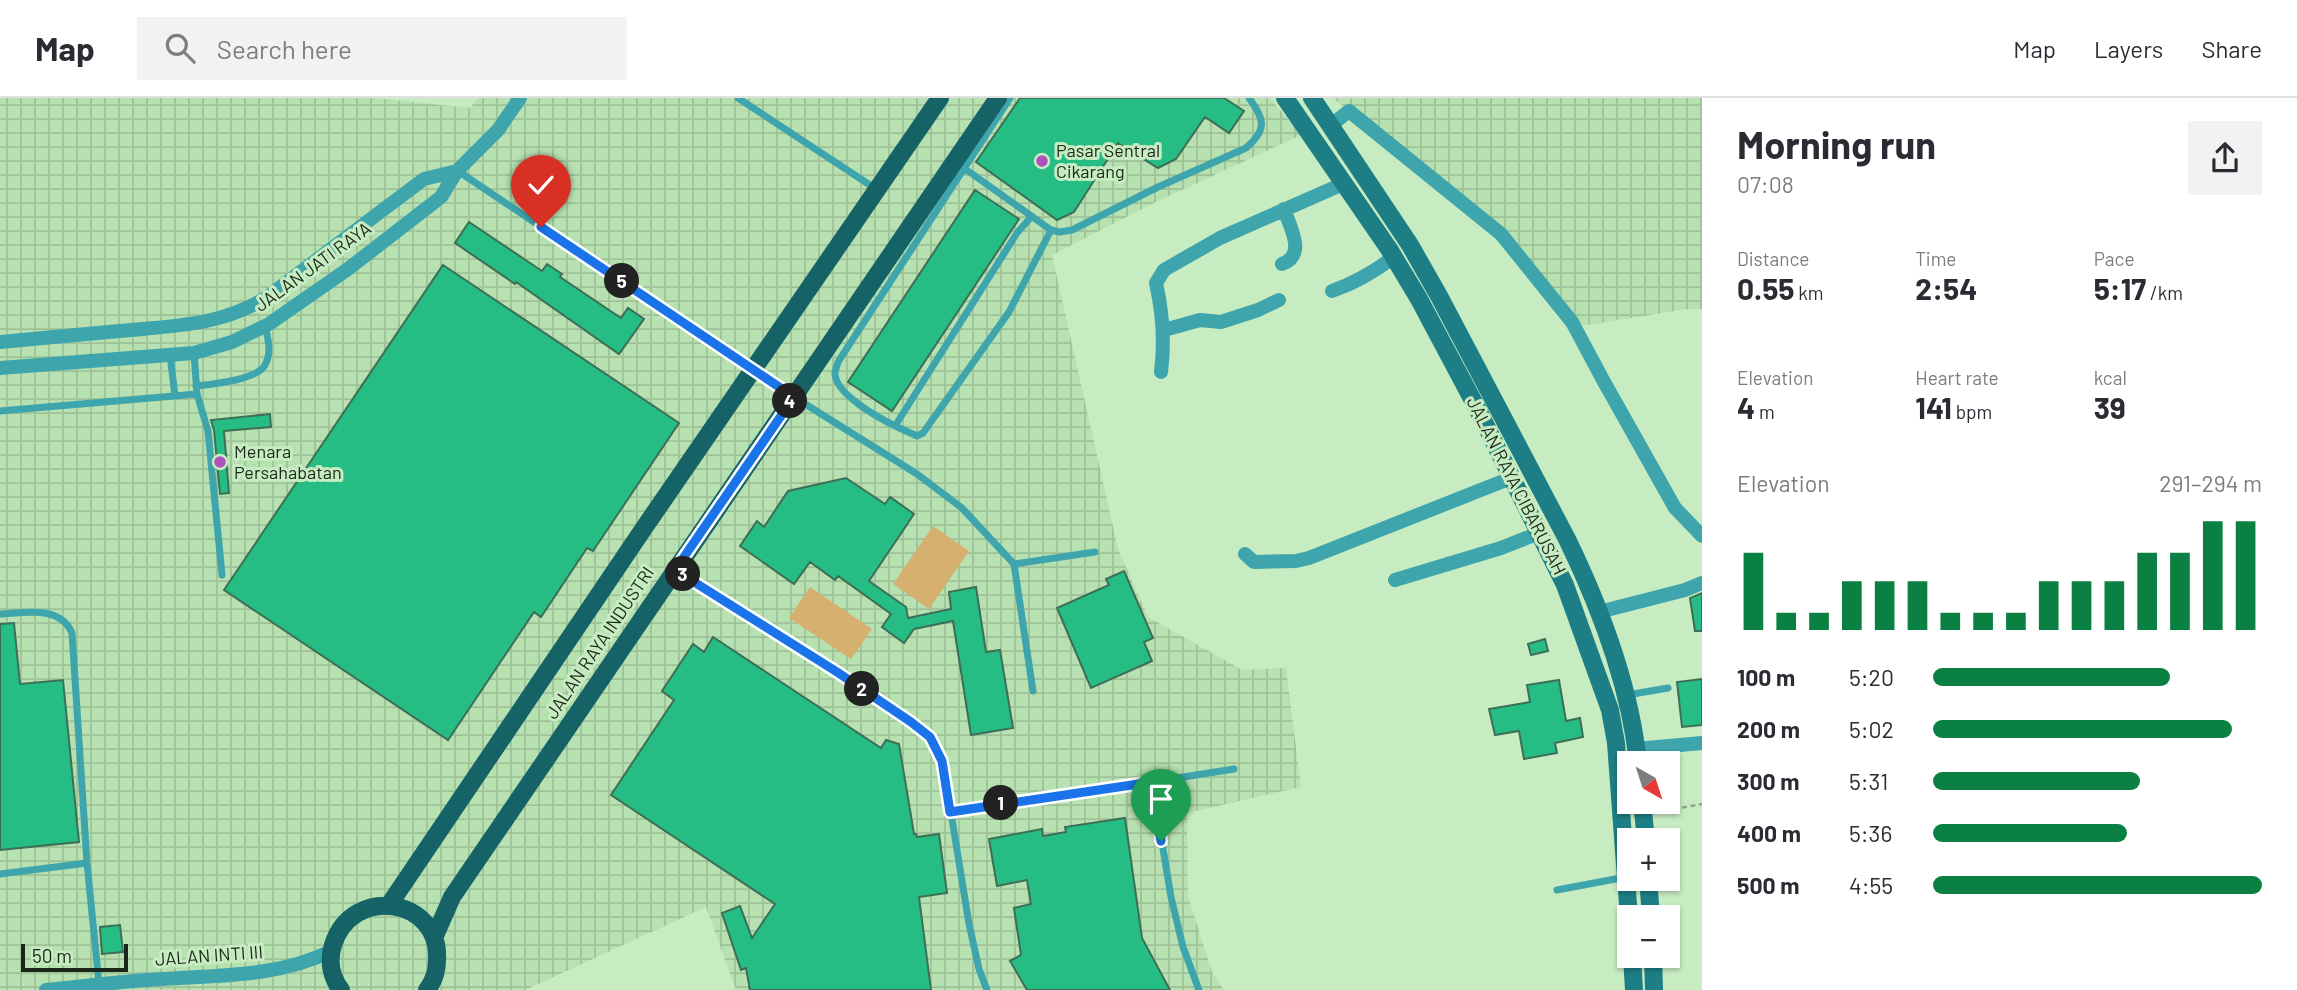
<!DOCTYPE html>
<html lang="en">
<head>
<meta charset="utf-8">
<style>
	:root { --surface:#fff; --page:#f2f2f3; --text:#2b2b33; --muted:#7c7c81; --line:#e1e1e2; --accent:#0b8043 }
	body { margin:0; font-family:Barlow,sans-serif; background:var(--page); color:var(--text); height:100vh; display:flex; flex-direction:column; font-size:26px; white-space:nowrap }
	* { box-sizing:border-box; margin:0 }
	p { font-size:23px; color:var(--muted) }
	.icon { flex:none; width:38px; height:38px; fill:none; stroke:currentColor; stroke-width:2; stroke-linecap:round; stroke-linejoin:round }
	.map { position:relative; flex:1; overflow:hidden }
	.sheet { display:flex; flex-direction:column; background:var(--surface); width:595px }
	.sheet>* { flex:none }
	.needle { width:46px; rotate:141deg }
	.tools { position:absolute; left:1617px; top:653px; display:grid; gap:14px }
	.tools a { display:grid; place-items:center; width:63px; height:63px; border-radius:0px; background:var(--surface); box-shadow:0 2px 5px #0004; font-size:35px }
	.scale { position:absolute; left:21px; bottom:18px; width:107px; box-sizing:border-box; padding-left:7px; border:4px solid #1a2718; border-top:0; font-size:19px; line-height:24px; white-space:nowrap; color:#1a2718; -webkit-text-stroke:5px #c7ecc2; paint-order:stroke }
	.pin { position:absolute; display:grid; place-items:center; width:60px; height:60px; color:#fff; margin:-72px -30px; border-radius:50% 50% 50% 0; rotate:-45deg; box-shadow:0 0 7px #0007 }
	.pin .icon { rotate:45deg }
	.km { position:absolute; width:35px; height:35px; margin:-18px; border-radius:50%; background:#222; color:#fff; font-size:19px; line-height:35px; text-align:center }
	.round { display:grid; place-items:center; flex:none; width:74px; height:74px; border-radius:0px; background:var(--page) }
	.overview { display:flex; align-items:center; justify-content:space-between; height:119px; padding:0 35px }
	h1 { font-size:38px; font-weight:700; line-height:52px }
	.stats { display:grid; grid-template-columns:repeat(3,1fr); gap:10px; height:119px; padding:7px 35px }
	.stats div { display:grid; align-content:center }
	.stats b { font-size:30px; font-weight:700 }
	.stats small { font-size:19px; font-weight:400 }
	.stats p { font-size:19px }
	.chart { height:196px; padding:14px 35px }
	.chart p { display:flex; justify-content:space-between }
	.chart svg { width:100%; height:126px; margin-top:7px; stroke:var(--accent); stroke-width:6 }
	ul { padding:0 35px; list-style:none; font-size:23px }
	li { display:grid; grid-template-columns:112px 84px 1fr; align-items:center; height:52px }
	li i { height:18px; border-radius:9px; background:var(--accent) }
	header { display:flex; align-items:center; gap:42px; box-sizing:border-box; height:98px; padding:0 35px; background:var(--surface); border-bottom:2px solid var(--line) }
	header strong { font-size:33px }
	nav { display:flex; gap:38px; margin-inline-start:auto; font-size:24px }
	.search { width:490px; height:63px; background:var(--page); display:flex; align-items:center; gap:18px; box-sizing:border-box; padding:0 24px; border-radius:0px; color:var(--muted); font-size:26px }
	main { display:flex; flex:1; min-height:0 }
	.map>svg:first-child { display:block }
	.industrial { fill:url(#industrial-grid) }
	.green { fill:#d5b06e }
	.building { fill:#25bd83; stroke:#3d6f56; stroke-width:2 }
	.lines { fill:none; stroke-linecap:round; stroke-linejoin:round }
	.path { stroke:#8ba887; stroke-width:2.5; stroke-dasharray:5 3.5; stroke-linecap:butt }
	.lane { stroke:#3ea5ac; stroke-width:7 }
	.street { stroke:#3ea5ac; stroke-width:14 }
	.secondary { stroke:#1d7f85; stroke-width:18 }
	.primary { stroke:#156267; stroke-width:18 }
	.route-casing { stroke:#fff; stroke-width:14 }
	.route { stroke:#1a73e8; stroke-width:9 }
	.poi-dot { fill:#ad52bd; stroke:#c7ecc2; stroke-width:2.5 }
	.labels { text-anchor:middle; stroke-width:6; stroke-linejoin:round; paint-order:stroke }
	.poi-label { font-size:18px; fill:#1a2718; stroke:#c7ecc2; text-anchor:start }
	.street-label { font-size:18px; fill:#1a2718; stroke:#c7ecc2 }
</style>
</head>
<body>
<header>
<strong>Map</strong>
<div class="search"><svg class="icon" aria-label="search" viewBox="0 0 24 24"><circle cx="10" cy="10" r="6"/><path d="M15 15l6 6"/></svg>Search here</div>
<nav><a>Map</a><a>Layers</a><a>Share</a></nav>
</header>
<main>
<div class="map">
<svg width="1702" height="892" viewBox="0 0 1702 892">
	<defs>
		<pattern id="industrial-grid" width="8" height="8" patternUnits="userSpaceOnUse" patternTransform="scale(1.75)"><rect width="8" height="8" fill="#b8e1b2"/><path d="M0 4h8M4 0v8" fill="none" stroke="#9ec198"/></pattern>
	</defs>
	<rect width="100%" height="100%" fill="#c7ecc2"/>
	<path class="industrial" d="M0 0H375L470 10 478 0H1270L1301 37 1156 104 1052 157 1118 451 1148 519 1242 572 1286 570 1301 689 1187 715 1188 798 1212 874 1224 892H736L706 809 525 892H0Z
		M1333 0H1702V211H1686L1576 229 1501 136Z"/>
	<path class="green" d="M933 428 969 453 929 511 893 486Z
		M810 489 872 531 851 561 789 520Z"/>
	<path class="building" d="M1020 0H1224L1244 13 1229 35 1205 19 1176 61 1158 70 1118 45 1074 114 1057 122 976 64Z
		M975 92 1019 121 892 313 848 284Z
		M469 124 542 173 547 166 562 176 560 179 621 220 628 210 644 221 619 256 516 184 515 186 455 145Z
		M443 167 679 325 593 453 587 450 541 519 534 514 448 642 224 492Z
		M270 316 271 329 224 333 229 395 220 396 214 332 211 322Z
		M846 380 885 406 890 399 914 416 869 483 906 509 908 520 951 511 949 494 976 489 986 554 1000 552 1013 630 971 637 953 523 914 531 904 545 882 529 891 516 838 478 835 482 810 464 794 486 740 448 757 423 764 429 788 393Z
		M1124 473 1153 540 1144 544 1152 563 1091 590 1057 510 1109 487 1106 481Z
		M1702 495V533H1695L1690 500Z
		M14 525 20 586 63 582 79 744 0 752V526Z
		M713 539 881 650 886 642 899 646 914 736H916L917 739 939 736 947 795 919 799 931 892H750L746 870 741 872 722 815 740 808 752 840 775 806 611 697 674 602 662 593 693 546 704 554Z
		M1545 541 1548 553 1531 557 1528 546Z
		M1702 581V627L1682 629 1677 584Z
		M1559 582 1566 623 1580 620 1583 639 1555 645 1557 655 1524 661 1519 633 1495 637 1489 611 1530 604 1527 587Z
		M1125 720 1142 840 1170 892H1027L1010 863 1021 857 1014 810 1031 806 1027 782 997 788 989 741 1042 731 1043 738 1066 734 1065 729Z
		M120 827 123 854 102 856 100 829Z"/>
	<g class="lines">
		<path class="path" d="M1657 714 1702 706"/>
		<path class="lane" d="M738 0 876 91
			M1010 0 838 264C838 264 835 274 835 274 833 295 879 320 895 328L1017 135 1032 118
			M961 68 1051 132 1060 134 1072 132 1158 89 1246 50C1268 31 1264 21 1249 0
			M458 73 794 299 917 376 962 410 1014 466 1033 593
			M194 255 197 296 208 333 222 477
			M170 257 175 298
			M196 288C213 286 257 282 265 267 272 255 268 240 265 228
			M0 313 197 296
			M895 328 917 338 923 335 1009 214 1051 132
			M1014 466 1095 454
			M676 472 745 514 911 624 930 639 935 648 945 678 969 826 979 871 987 892
			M0 516C25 515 60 507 72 535L87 765 99 886
			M1627 597 1668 590
			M1152 684 1234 671
			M950 714 1152 684 1171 799 1183 849 1199 892
			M0 776 87 765
			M1557 792 1626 779"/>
		<path class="street" d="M1330 28 1349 13 1501 136 1572 224 1603 282 1675 410 1702 438
			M1282 166C1307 157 1290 129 1284 111
			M1332 193C1355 185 1375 173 1394 159
			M1164 232 1200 222 1221 224 1258 212 1279 202
			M0 244C40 240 79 237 119 233 172 228 224 228 270 197L416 87 424 81 457 73
			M0 270 194 255 232 244 269 226 348 171 441 99 457 73 498 32 520 0
			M1161 274C1165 243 1163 216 1156 185L1164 172 1220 140 1345 85
			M1245 456 1254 464 1296 463 1309 460 1511 380
			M1395 482 1501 450 1539 435
			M1599 514 1685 492 1702 485
			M1636 651 1702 645
			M46 892C85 888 124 883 163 881 220 877 279 879 331 853"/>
		<path class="secondary" d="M1285 0 1389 151 1419 201 1478 312 1565 487 1610 612 1616 645 1629 820
			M1312 0 1410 147 1439 198 1567 441C1601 511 1630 587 1638 665
			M1642 704 1646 742
			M1648 780 1651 819
			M1632 858 1634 892
			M1653 858 1654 892"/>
		<path class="primary" d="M389 807 644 430 940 0
			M434 840 452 799 998 0
			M341 892C331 879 328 863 333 847 352 786 441 800 437 862 437 873 434 883 427 892"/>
	</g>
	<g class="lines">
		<defs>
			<path id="route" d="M541 129 794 299 675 472 837 574 911 624 930 639 942 663 950 714 1152 684 1161 743"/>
		</defs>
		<use href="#route" class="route-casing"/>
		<use href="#route" class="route"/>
	</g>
	<g class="poi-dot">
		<circle cx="1042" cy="63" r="7"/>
		<circle cx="220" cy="364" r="7"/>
	</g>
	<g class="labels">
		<g class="poi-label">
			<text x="1056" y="59">Pasar Sentral<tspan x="1056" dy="21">Cikarang</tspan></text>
			<text x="234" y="360">Menara<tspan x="234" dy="21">Persahabatan</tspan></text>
		</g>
		<g class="street-label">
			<text transform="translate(313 169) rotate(-36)" y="6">JALAN JATI RAYA</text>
			<text transform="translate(1516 388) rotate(63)" y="6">JALAN RAYA CIBARUSAH</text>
			<text transform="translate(600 545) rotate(-56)" y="6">JALAN RAYA INDUSTRI</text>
			<text transform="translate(209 858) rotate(-4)" y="6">JALAN INTI III</text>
		</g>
	</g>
</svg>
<div class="tools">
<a><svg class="needle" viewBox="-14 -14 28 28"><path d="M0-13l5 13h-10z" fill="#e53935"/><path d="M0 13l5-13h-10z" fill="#7c7c81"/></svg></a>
<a>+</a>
<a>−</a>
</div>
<div class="scale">50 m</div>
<div class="pin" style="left:1161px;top:743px;background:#1e9e55"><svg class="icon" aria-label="arrive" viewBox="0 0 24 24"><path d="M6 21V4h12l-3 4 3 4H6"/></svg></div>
<div class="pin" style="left:541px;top:129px;background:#d93025"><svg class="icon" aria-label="check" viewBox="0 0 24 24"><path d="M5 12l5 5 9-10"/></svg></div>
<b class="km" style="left:1001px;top:705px">1</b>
<b class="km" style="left:862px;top:591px">2</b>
<b class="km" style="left:683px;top:476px">3</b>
<b class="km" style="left:790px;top:303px">4</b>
<b class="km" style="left:622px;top:183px">5</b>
</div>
<section class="sheet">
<div class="overview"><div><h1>Morning run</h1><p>07:08</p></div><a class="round"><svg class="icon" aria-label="share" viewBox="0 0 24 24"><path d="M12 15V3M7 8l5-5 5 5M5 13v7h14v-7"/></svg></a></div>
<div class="stats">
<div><p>Distance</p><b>0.55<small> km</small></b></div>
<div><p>Time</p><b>2:54</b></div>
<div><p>Pace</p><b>5:17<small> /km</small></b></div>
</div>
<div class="stats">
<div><p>Elevation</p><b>4<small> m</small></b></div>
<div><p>Heart rate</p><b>141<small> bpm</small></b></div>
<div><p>kcal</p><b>39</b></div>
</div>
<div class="chart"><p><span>Elevation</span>291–294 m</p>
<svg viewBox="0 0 160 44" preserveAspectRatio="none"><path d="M5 44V17M15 44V38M25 44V38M35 44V27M45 44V27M55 44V27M65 44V38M75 44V38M85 44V38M95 44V27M105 44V27M115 44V27M125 44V17M135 44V17M145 44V6M155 44V6"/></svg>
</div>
<ul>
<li><b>100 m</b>5:20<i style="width:72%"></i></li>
<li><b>200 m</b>5:02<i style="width:91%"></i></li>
<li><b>300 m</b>5:31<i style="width:63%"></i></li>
<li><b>400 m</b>5:36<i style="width:59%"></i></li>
<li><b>500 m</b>4:55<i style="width:100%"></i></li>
</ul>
</section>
</main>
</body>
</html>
